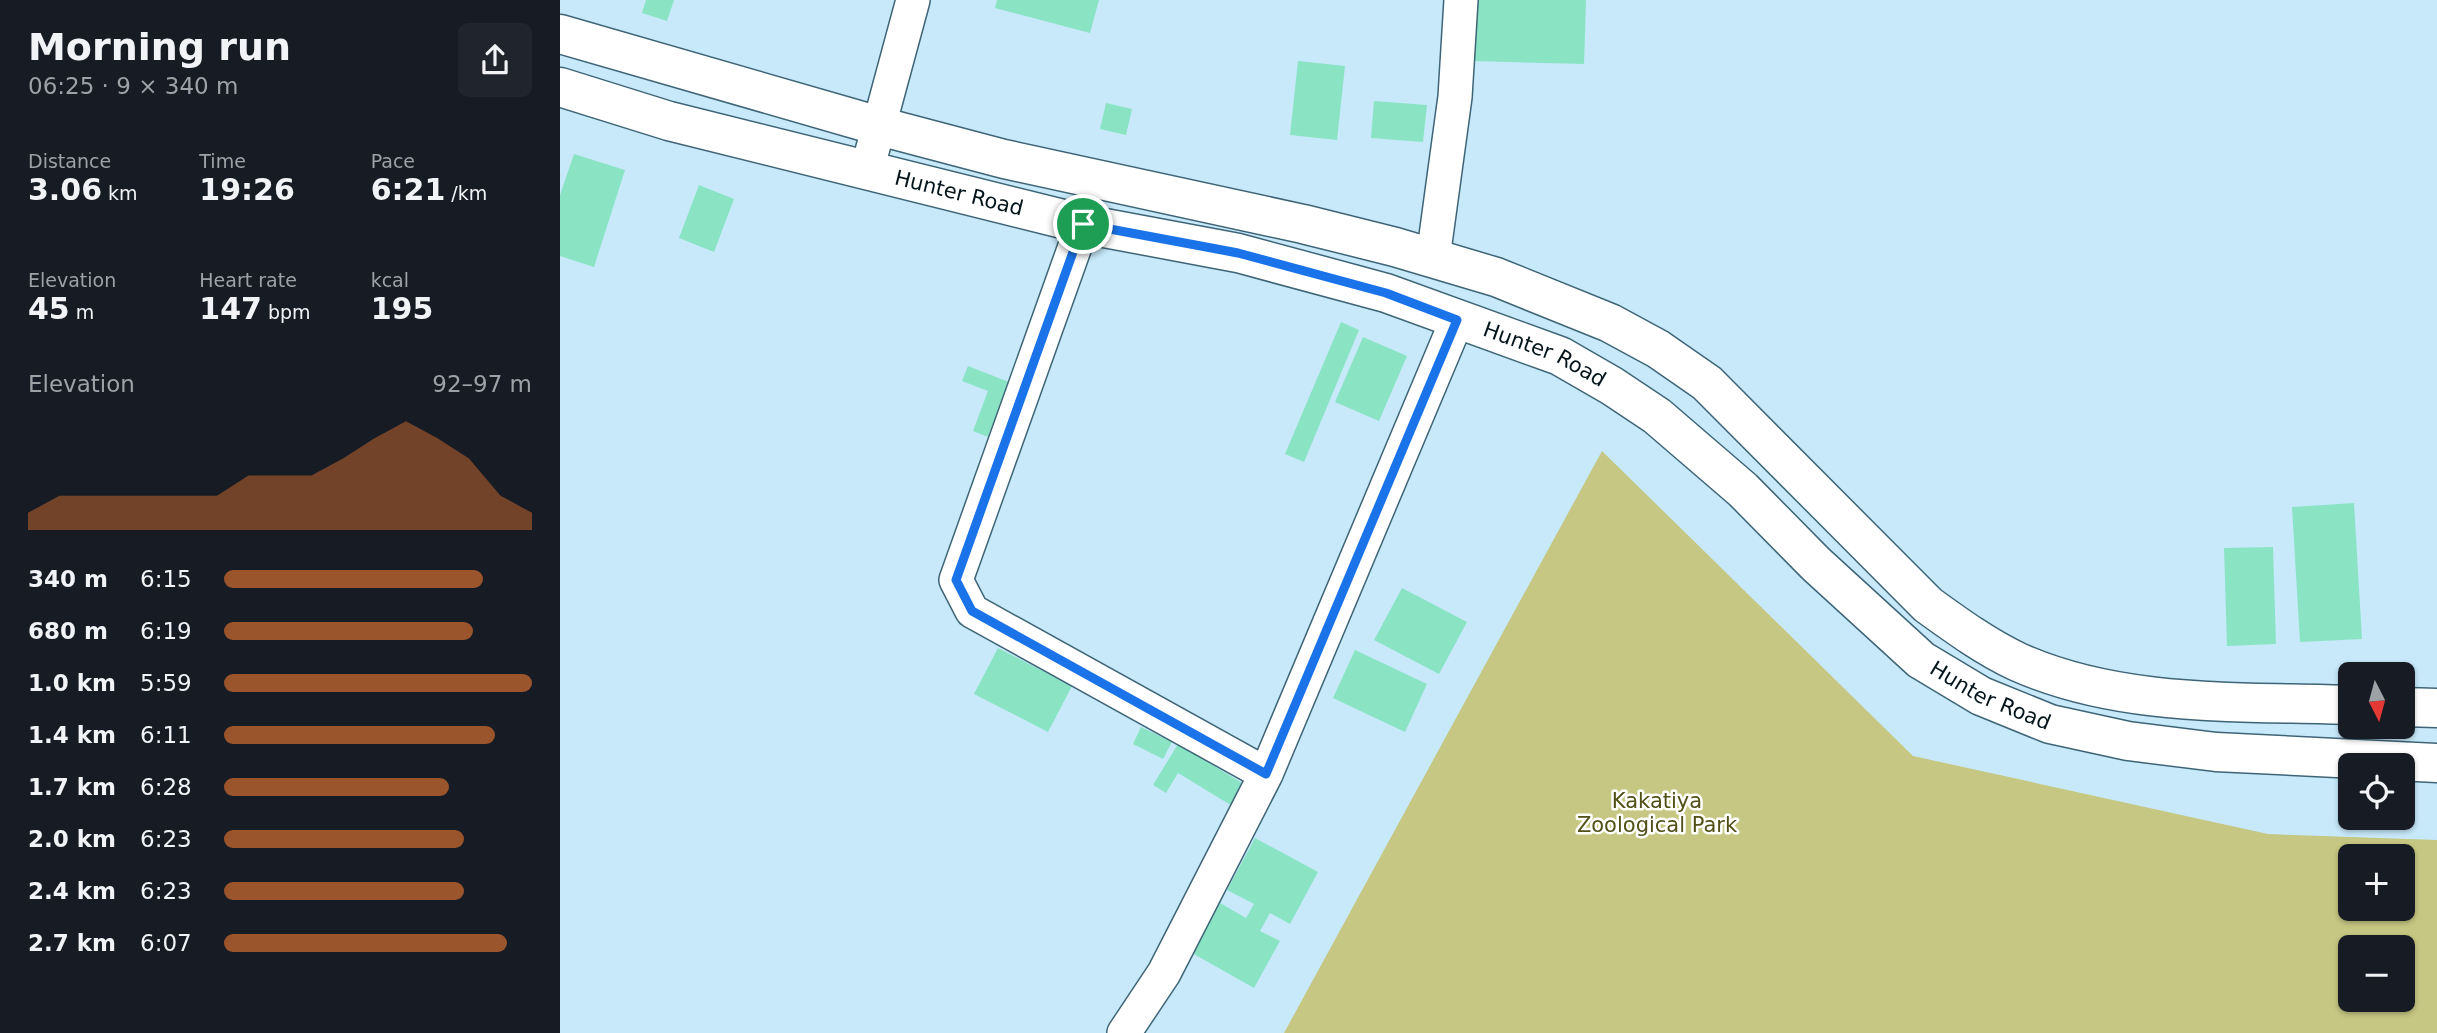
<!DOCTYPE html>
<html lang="en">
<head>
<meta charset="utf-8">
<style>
	:root { --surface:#171b24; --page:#20242c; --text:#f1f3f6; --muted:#9ea1a6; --accent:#9b552c }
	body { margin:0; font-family:"DejaVu Sans",sans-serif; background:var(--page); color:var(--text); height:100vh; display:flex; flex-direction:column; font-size:26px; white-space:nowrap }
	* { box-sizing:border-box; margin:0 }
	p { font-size:23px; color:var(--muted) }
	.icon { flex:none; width:38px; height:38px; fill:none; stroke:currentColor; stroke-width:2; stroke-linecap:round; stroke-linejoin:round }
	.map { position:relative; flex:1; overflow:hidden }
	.drawer { display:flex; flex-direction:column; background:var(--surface); width:560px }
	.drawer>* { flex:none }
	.needle { width:46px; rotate:174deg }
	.buttons { position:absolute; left:1778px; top:662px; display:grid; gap:14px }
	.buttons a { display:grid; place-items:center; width:77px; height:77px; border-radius:10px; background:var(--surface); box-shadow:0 2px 5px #0004; font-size:35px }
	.pin { position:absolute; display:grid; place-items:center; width:60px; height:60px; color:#fff; margin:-30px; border:4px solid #fff; border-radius:50%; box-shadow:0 2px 7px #0007 }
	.round { display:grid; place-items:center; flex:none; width:74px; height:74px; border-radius:10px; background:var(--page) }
	.headline { display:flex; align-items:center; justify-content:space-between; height:119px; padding:0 28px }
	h1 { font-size:38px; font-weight:700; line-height:52px }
	.figures { display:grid; grid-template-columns:repeat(3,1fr); gap:10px; height:119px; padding:7px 28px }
	.figures div { display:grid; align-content:center }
	.figures b { font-size:30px; font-weight:700 }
	.figures small { font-size:19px; font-weight:400 }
	.figures p { font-size:19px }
	.chart { height:196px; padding:14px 28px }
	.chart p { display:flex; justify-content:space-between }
	.chart svg { width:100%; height:126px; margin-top:7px; fill:var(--accent); opacity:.7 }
	ul { padding:0 28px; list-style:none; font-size:23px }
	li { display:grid; grid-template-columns:112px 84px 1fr; align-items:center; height:52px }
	li i { height:18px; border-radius:9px; background:var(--accent) }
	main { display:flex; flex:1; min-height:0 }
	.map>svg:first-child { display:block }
	.green { fill:#c6c782; fill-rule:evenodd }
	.building { fill:#8ae4c4 }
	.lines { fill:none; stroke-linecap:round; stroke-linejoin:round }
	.street-casing { stroke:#3e6577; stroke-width:36 }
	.secondary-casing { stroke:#3e6577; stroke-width:41 }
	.street { stroke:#fff; stroke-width:33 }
	.secondary { stroke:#fff; stroke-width:38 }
	.route-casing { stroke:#fff; stroke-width:14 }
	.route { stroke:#1a73e8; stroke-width:9 }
	.labels { text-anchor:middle; stroke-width:5; stroke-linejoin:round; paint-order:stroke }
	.street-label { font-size:21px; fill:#04141b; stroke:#fff }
	.park-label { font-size:21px; fill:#515017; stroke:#fff }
</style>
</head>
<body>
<main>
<section class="drawer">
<div class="headline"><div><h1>Morning run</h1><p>06:25 · 9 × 340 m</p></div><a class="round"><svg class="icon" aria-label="share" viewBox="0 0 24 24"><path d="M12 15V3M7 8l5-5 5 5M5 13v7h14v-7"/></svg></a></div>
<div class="figures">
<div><p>Distance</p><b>3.06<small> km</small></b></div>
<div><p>Time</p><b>19:26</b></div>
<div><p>Pace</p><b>6:21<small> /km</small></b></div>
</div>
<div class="figures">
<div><p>Elevation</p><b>45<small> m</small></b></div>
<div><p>Heart rate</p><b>147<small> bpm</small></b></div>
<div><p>kcal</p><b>195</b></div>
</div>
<div class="chart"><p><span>Elevation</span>92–97 m</p>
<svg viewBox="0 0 160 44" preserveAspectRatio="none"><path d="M0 44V38L10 32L20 32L30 32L40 32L50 32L60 32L70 25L80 25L90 25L100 19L110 12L120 6L130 12L140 19L150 32L160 38V44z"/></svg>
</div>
<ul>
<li><b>340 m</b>6:15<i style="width:84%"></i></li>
<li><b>680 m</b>6:19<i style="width:81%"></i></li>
<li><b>1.0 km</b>5:59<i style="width:100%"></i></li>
<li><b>1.4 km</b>6:11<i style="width:88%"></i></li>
<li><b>1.7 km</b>6:28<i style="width:73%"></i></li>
<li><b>2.0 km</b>6:23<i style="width:78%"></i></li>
<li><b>2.4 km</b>6:23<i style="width:78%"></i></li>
<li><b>2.7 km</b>6:07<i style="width:92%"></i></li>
</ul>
</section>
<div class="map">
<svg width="1877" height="1033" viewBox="0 0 1877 1033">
	<rect width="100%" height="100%" fill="#c7e9fa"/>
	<path class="green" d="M1042 451 1353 756 1708 834 1877 840V1033H724ZM1790 856H1843V908H1790ZM1790 947H1843V999H1790Z"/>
	<path class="building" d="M86 0H114L107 21 82 13Z
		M437 0H539L530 33 435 8Z
		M916 0H1026L1024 64 913 61Z
		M738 61 785 66 777 140 730 135Z
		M814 101 867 105 863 142 811 138Z
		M546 103 572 109 566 135 540 129Z
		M14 154 65 170 34 267 0 256V195Z
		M139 185 174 199 154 252 119 238Z
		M781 322 799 330 744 462 725 454Z
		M803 337 847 356 819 421 775 402Z
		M408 366 449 382 428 437 413 431 428 391 402 381Z
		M1794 503 1802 639 1740 642 1732 507Z
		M1713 547 1716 644 1667 646 1664 548Z
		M842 588 907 622 879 674 814 640Z
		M438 648 512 686 488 732 414 694Z
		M795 650 867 684 845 732 773 698Z
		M581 727 612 742 603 759 573 744Z
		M618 744 687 786 674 807 618 773 606 793 593 785Z
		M695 838 758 872 730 924 710 913 700 931 720 941 694 988 632 953 660 903 686 918 694 904 667 890Z"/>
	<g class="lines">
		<defs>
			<path id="street" d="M307 170 353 0
				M523 224 396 580 412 611 706 774
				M873 258 895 97 901 0
				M564 1033 604 973 706 774 897 320"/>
			<g id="secondary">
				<path d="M0 34 319 126 444 159 743 224 835 247 936 277 1050 323 1098 349 1147 383 1368 605C1397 626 1426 647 1458 662 1561 708 1680 701 1790 705"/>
				<path id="s1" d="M0 87 109 121 523 224 678 253 826 293 1000 356 1052 386 1097 416 1183 490 1256 564 1361 660 1421 696 1490 724 1568 741 1656 752 1877 763"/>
				<path d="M1843 707 1877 708"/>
			</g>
		</defs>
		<use href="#street" class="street-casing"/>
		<use href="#secondary" class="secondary-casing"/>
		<use href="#street" class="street"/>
		<use href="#secondary" class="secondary"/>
	</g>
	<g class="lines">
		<defs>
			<path id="route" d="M523 224 678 253 826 293 897 320 706 774 412 611 396 580Z"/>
		</defs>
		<use href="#route" class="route-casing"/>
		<use href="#route" class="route"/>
	</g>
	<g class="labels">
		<g class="street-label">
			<text dy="7" stroke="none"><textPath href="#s1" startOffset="413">Hunter Road</textPath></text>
			<text dy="7" stroke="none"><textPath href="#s1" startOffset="1022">Hunter Road</textPath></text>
			<text dy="7" stroke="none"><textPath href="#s1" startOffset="1589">Hunter Road</textPath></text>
		</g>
		<g class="park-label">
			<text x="1097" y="808">Kakatiya<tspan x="1097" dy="24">Zoological Park</tspan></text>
		</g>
	</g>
</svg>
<div class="buttons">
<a><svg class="needle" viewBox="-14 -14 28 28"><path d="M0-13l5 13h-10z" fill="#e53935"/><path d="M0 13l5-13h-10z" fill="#9ea1a6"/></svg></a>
<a><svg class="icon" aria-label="locate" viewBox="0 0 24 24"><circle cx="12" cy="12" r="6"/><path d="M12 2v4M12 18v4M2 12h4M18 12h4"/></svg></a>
<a>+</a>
<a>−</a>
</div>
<div class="pin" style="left:523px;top:224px;background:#1e9e55"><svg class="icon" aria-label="arrive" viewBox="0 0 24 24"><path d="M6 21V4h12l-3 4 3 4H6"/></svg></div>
</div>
</main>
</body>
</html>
